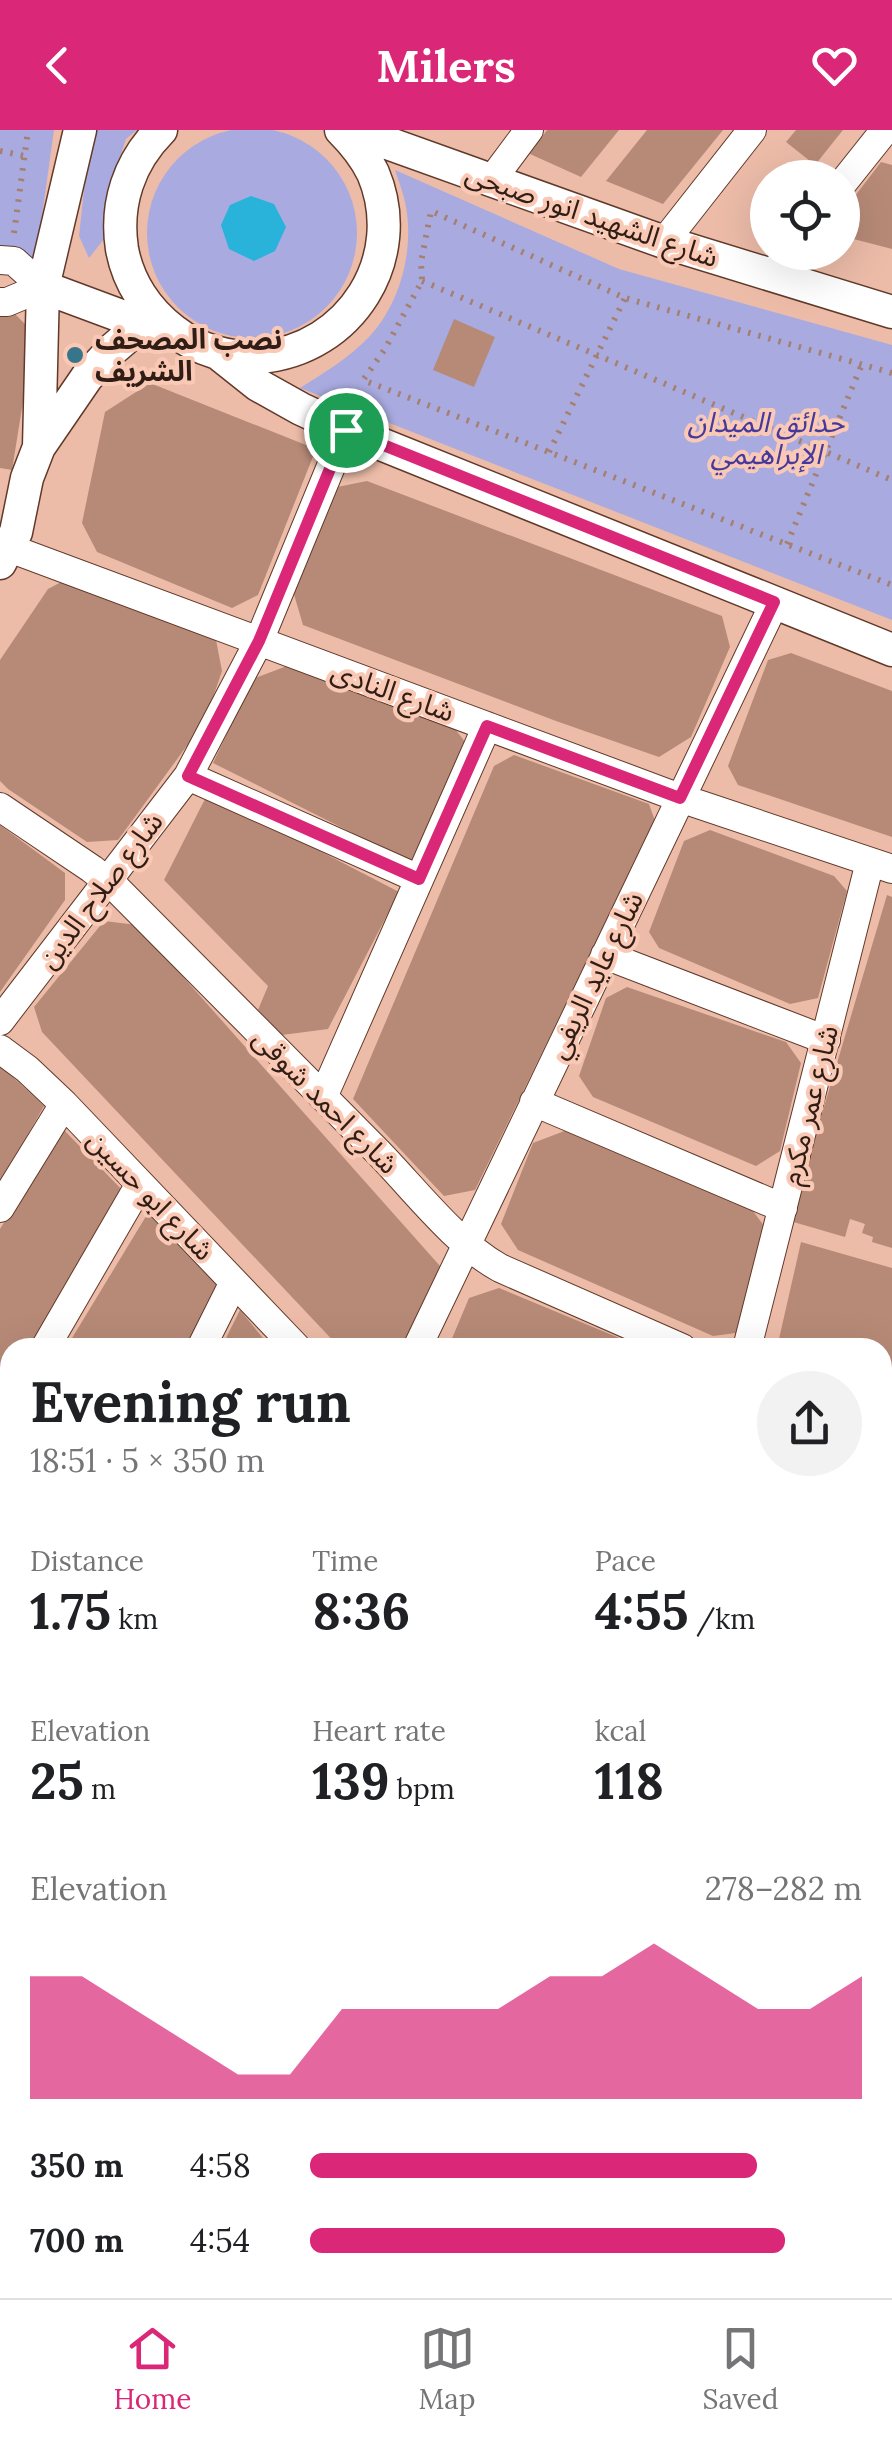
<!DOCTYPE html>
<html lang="en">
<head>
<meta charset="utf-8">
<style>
	:root { --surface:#fff; --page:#f2f2f2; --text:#202124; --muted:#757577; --line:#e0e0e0; --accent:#db2777 }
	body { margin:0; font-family:Lora,"Noto Sans Arabic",serif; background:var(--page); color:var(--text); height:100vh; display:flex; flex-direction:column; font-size:38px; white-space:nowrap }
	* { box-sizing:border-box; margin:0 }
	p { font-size:32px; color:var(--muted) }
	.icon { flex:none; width:55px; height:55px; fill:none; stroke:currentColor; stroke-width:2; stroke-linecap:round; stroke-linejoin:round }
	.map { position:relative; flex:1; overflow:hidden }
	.side { position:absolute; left:0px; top:1208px; width:892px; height:962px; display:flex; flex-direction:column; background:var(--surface); border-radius:30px 30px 0 0; box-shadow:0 10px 40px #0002 }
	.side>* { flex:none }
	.tools { position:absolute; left:750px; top:30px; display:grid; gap:20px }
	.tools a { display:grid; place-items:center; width:110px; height:110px; border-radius:50%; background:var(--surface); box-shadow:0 10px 40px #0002; font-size:50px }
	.pin { position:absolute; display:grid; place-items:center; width:85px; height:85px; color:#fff; margin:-42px; border:5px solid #fff; border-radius:50%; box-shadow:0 2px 10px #0007 }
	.round { display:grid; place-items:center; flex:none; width:105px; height:105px; border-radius:52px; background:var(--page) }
	.summary { display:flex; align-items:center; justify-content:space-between; height:170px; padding:0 30px }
	h1 { font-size:55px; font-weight:700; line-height:75px }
	.stats { display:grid; grid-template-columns:repeat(3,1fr); gap:15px; height:170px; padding:10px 30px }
	.stats div { display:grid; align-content:center }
	.stats b { font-size:50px; font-weight:700 }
	.stats small { font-size:28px; font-weight:400 }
	.stats p { font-size:28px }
	.chart { height:280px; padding:20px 30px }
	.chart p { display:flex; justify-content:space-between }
	.chart svg { width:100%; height:180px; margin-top:10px; fill:var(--accent); opacity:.7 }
	ul { padding:0 30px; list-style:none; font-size:32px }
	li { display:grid; grid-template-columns:160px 120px 1fr; align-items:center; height:75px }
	li i { height:25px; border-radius:12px; background:var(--accent) }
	header { display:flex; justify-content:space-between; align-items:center; height:130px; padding:0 30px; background:var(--accent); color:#fff; font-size:45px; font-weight:700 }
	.tabs { display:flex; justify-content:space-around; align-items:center; height:140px; border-top:2px solid var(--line); background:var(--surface); font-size:28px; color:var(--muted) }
	.tabs a { display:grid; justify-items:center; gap:5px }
	.tabs .active { color:var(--accent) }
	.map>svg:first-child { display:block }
	.green { fill:#a9abe0 }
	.water { fill:#29b2da }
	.building { fill:#b78a77 }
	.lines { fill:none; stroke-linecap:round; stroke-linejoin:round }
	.minor-casing { stroke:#613929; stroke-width:30 }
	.tertiary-casing { stroke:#613929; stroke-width:35 }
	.secondary-casing { stroke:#613929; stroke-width:40 }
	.path { stroke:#a58071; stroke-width:6; stroke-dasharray:2.5 8; stroke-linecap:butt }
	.minor { stroke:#fff; stroke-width:28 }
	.tertiary { stroke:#fff; stroke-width:32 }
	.secondary { stroke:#dbfaec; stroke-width:38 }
	.route-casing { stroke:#fff; stroke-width:20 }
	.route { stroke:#db2777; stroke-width:12 }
	.poi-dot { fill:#37758b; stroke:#fac9b5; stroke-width:4 }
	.labels { text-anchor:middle; stroke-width:8; stroke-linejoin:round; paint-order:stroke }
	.street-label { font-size:28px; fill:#301e16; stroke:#fac9b5 }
	.poi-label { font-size:28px; font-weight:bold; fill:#301e16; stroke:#fac9b5; text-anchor:start }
	.park-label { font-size:28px; font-style:italic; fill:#45399b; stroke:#fac9b5 }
</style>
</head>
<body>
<header><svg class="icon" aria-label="back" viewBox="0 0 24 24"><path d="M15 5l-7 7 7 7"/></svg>Milers<svg class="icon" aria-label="heart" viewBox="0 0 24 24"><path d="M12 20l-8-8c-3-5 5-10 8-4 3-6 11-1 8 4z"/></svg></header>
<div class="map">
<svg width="892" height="2168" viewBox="0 0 892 2168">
	<rect width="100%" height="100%" fill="#ecbca8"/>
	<path class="green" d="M147 103a105 105 0 1 1 210 0a105 105 0 1 1-210 0Z
		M0 0H54L34 143 0 138Z
		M94 0H137L126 9 115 42 104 109 89 128 79 106 90 5Z
		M395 40 619 139 892 215V490L300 258C324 243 350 227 369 207 400 174 414 121 406 77 404 65 399 52 395 40Z"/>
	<path class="water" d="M251 66 274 74 286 97 275 121 254 131 229 119 221 95 230 75Z"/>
	<path class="building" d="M547 0H619L581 47 530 24Z
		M647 0H723L663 74 606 51Z
		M796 0H843L815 35 786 12Z
		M881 32 892 35V119L842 106V83Z
		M0 182 14 183 34 203 12 340 0 338Z
		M454 189 495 207 474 257 433 240Z
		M150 253 316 319 258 465 232 478 97 422 82 393 105 282Z
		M367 351 722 486 730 517 691 607 659 627 556 591 303 495 293 461 337 357Z
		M65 450 216 510 222 541 205 591 118 710 87 712 8 659 0 651V530L48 459Z
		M791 523 892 561V707L738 655 728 636 768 530Z
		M292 534 452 595 469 617 420 737 213 633 253 549Z
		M514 625 649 674 655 691 475 1060 444 1066 353 969 494 636Z
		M208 663 399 762 328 899 282 905 258 880 268 856 164 750Z
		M0 695 65 743V770L0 862Z
		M710 700 834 746 847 761 818 868 790 874 659 818 649 802 684 711Z
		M887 765 892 767V1118L872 1112 873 1107 862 1103 865 1094 850 1089 845 1107 790 1091Z
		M104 791 137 795 440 1136V1160L401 1218H340L42 902 34 877Z
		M627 857 786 912 801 933 780 1021 756 1036 593 967 579 946 606 868Z
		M0 935 44 976 0 1053Z
		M62 998 126 1064 32 1218H10V1254L0 1270V1099Z
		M567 1000 750 1077 765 1097 736 1203 713 1206 518 1120 501 1094 533 1013Z
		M151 1078 220 1156 189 1218H66Z
		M801 1112 892 1138V1275L882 1272V1218H777Z
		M499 1158 641 1217V1218H448L469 1168Z
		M240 1180 271 1218H221Z
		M10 1317V1443L0 1438V1337Z
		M882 1322 892 1333V1351L883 1376Z
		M0 1471 10 1475V1597L0 1618Z
		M891 1620H892V1805L882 1802V1646Z
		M0 1679 10 1684V1781L0 1777Z
		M0 1805 10 1810V1892L0 1887Z
		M882 1843 892 1846V1937L882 1934Z
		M0 1912 10 1916V2054L0 2057Z
		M882 1988 892 1992V2168H649L630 2160H882Z
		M10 2099V2160H75L71 2168H0V2122Z
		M92 2160H187L189 2168H88Z
		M247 2160H395L391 2168H266Z
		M419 2160H539L536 2168H416Z"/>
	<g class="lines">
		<defs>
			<path id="minor" d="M491 51 529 0
				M842 54 885 0
				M664 112 752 0
				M0 130 14 131 43 157 7 172H0
				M771 146 790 122
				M9 418 680 668 892 739
				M188 646 419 749
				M0 677 92 739 118 760C205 847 291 935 378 1022 415 1060 455 1113 500 1138L682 1218
				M605 825 826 910
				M0 891 188 646 259 511 346 300
				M0 919 27 939 64 974 297 1218
				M323 967 487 596
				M534 972 783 1078
				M0 1078 64 974
				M45 1218 140 1054
				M201 1218 234 1152
				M417 1218 775 472
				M747 1218 870 732
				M0 1301 10 1282
				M882 1306 892 1310
				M0 1453 10 1457
				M882 1540 892 1544
				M0 1635 10 1614
				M0 1666 10 1671
				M0 1790 10 1794
				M882 1821 892 1824
				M0 1904 10 1909
				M882 1980 892 1984
				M0 2086 10 2065
				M219 2160 238 2168
				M80 2168 84 2160
				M196 2168 199 2160
				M402 2168 405 2160"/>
			<path id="tertiary" d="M161 0C129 32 115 74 122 119 128 152 147 181 174 201 198 220 229 229 260 227 350 220 409 128 373 43 365 27 354 13 341 0
				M351 0 664 112 892 182
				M43 157 156 199
				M219 224 258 255 301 279 346 300 892 520
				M39 317 87 247 113 219 141 195
				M0 433 16 402 27 348 39 317 43 157 80 0"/>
			<path id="secondary" d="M882 1516 892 1481
				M573 2168 576 2160"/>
		</defs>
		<use href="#minor" class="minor-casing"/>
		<use href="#tertiary" class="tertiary-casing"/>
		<use href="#secondary" class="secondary-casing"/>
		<path class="path" d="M0 21 25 26
			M14 103 28 0
			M422 151 892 350
			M892 243 625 168 431 81 421 132 422 151 385 219 363 250 892 455
			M549 322 625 168
			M787 414 862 234"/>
		<use href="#minor" class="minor"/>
		<use href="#tertiary" class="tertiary"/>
		<use href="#secondary" class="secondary"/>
	</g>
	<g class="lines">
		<defs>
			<path id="route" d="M346 300 774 472 680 668 487 596 419 749 188 646 259 511Z"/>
		</defs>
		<use href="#route" class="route-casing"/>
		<use href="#route" class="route"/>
	</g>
	<circle class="poi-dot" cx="75" cy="225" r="10"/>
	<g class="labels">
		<g class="street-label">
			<text transform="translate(592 85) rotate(19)" y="10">شارع الشهيد انور صبحى</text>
			<text transform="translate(393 561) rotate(20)" y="10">شارع النادى</text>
			<text transform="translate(100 760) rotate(-53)" y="10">شارع صلاح الدين</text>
			<text transform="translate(595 845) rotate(-64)" y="10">شارع عايد الريفي</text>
			<text transform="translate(326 971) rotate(45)" y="10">شارع احمد شوقى</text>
			<text transform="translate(809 975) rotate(-76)" y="10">شارع عمر مكرم</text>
			<text transform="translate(151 1065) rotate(46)" y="10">شارع ابو حسين</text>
		</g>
		<g class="poi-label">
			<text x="95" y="219">نصب المصحف<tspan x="95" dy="32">الشريف</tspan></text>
		</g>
		<g class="park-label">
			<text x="766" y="302">حدائق الميدان<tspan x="766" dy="32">الإبراهيمي</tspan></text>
		</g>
	</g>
</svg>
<div class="tools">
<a><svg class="icon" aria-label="locate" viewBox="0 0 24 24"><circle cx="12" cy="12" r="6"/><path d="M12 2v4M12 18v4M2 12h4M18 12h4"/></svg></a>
</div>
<div class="pin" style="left:346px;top:300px;background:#1e9e55"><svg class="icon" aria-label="arrive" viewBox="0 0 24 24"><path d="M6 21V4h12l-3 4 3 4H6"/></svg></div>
<section class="side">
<div class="summary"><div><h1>Evening run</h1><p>18:51 · 5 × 350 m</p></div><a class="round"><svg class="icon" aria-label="share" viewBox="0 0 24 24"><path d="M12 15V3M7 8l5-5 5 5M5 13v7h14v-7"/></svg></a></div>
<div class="stats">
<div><p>Distance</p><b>1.75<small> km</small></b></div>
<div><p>Time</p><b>8:36</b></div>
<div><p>Pace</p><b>4:55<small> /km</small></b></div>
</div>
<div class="stats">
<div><p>Elevation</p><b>25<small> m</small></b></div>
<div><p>Heart rate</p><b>139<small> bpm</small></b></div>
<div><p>kcal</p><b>118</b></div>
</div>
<div class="chart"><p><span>Elevation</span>278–282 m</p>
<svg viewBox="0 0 160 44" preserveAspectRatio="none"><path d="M0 44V14L10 14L20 22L30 30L40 38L50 38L60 22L70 22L80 22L90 22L100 14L110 14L120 6L130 14L140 22L150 22L160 14V44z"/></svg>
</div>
<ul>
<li><b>350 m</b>4:58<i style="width:81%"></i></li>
<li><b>700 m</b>4:54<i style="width:86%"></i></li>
</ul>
</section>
</div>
<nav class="tabs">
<a class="active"><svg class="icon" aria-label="home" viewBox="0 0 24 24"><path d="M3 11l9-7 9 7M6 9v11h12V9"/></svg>Home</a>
<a><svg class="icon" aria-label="map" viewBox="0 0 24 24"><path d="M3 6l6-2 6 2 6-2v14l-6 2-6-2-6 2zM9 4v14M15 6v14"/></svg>Map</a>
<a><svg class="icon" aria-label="saved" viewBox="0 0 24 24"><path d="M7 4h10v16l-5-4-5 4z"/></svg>Saved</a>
</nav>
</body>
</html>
